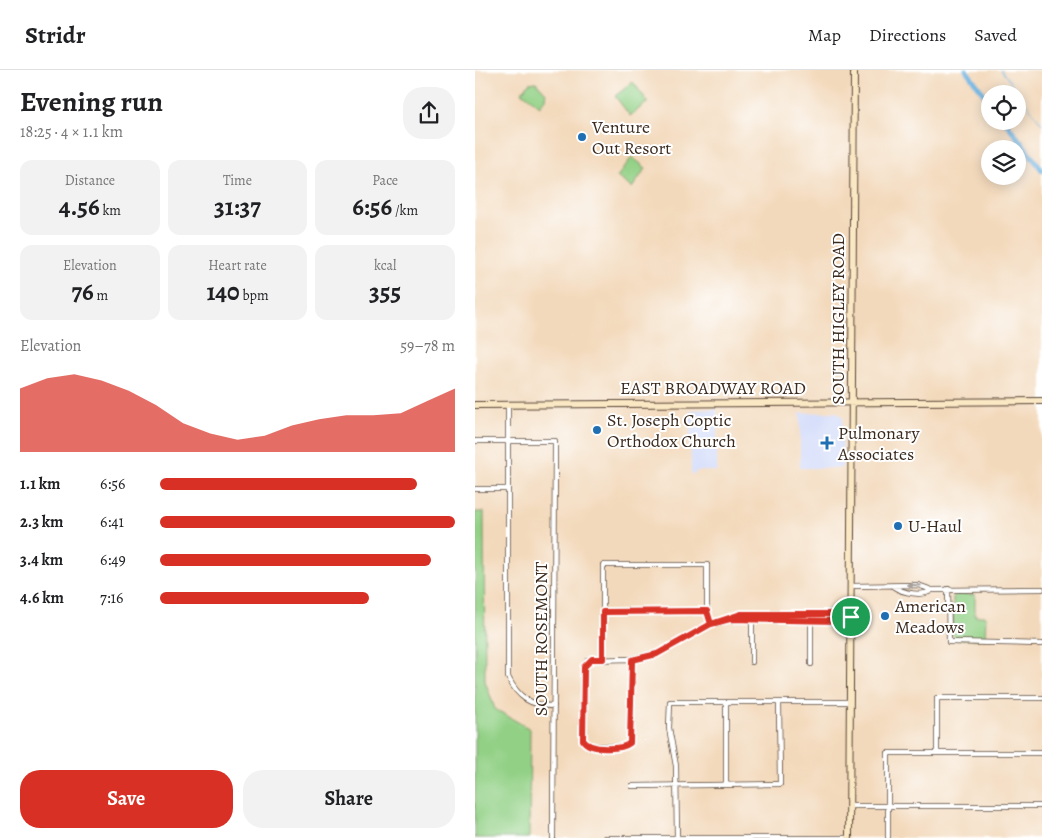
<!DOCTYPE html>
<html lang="en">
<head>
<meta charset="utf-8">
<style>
	:root { --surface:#fff; --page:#f2f2f2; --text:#202124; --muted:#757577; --line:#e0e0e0; --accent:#d93025 }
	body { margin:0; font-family:Alegreya,serif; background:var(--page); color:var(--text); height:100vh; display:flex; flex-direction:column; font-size:19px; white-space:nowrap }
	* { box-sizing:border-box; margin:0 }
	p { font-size:16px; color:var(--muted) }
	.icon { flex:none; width:28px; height:28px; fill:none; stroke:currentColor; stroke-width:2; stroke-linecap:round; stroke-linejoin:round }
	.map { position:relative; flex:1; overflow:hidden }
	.sheet { display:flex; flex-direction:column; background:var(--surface); width:475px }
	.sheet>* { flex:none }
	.buttons { position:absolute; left:506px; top:15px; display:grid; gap:10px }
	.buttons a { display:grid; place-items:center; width:45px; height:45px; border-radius:50%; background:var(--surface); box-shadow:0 2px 12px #0003; font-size:25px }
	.pin { position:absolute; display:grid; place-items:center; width:42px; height:42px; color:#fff; margin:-21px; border:2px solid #fff; border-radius:50%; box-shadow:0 1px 5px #0007 }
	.round { display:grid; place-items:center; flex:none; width:52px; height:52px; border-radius:20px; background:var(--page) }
	.head { display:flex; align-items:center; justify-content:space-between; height:85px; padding:0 20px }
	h1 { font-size:28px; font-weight:700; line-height:38px }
	.figures { display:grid; grid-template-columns:repeat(3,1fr); gap:8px; height:85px; padding:5px 20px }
	.figures div { display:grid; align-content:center; border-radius:12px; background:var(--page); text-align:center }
	.figures b { font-size:25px; font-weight:700 }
	.figures small { font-size:14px; font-weight:400 }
	.figures p { font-size:14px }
	.chart { height:140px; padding:10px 20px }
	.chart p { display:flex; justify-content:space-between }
	.chart svg { width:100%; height:90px; margin-top:5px; fill:var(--accent); opacity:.7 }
	.cta { display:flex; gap:10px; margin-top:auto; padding:10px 20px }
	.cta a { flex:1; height:58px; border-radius:20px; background:var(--accent); color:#fff; font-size:20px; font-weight:700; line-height:58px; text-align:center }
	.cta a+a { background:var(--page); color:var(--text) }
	ul { padding:0 20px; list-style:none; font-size:16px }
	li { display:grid; grid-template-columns:80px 60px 1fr; align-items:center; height:38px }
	li i { height:12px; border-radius:6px; background:var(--accent) }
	header { display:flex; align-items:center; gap:30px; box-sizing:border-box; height:70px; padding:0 25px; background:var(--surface); border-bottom:1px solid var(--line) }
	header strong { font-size:24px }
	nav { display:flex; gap:28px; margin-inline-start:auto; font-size:18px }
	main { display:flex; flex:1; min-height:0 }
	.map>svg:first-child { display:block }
	.built { fill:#d0daf9 }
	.green { fill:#92d085; stroke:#667d52 }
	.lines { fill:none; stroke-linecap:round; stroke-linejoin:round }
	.stream { stroke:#67b1df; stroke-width:1 }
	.canal { stroke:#67b1df; stroke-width:5 }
	.street-casing { stroke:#574436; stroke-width:6 }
	.secondary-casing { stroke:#574436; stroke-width:8 }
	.street { stroke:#fff; stroke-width:4.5 }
	.secondary { stroke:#fae7c3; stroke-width:6 }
	.oneway { fill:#a79f9a }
	.route-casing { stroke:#fff; stroke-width:10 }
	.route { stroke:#d93025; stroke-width:6 }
	.poi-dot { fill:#1f6fb2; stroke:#fff; stroke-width:2 }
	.labels { text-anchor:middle; stroke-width:4; stroke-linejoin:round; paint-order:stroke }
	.poi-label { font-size:18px; fill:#3b2a1e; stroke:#fff; text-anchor:start }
	.street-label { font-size:18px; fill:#3b2a1e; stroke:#fff }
</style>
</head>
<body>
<header>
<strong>Stridr</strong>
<nav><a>Map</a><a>Directions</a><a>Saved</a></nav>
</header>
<main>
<section class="sheet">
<div class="head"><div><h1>Evening run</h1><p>18:25 · 4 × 1.1 km</p></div><a class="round"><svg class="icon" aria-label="share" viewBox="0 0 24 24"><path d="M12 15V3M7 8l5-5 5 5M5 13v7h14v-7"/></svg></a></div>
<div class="figures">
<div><p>Distance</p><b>4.56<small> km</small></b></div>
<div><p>Time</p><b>31:37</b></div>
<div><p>Pace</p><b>6:56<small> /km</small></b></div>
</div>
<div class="figures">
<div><p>Elevation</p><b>76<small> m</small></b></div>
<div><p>Heart rate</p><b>140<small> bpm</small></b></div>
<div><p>kcal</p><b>355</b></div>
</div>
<div class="chart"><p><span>Elevation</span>59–78 m</p>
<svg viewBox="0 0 160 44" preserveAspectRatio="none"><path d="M0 44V13L10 8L20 6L30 9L40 14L50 21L60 30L70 35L80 38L90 36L100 31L110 28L120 26L130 26L140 25L150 19L160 13V44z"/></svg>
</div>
<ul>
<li><b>1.1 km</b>6:56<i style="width:87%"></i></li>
<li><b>2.3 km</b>6:41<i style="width:100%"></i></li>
<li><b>3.4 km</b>6:49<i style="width:92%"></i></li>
<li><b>4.6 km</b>7:16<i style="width:71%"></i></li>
</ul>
<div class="cta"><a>Save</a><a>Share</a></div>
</section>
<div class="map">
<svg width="567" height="768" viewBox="0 0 567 768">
	<rect width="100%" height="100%" fill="#fff"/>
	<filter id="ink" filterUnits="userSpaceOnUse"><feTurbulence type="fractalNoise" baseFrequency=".02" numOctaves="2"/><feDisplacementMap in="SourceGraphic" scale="10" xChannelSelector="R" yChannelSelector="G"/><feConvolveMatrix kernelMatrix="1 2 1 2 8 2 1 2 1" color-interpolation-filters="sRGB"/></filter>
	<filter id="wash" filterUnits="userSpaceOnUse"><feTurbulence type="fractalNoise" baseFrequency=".0096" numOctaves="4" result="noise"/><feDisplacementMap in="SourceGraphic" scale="20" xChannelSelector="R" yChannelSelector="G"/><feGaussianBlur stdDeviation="1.12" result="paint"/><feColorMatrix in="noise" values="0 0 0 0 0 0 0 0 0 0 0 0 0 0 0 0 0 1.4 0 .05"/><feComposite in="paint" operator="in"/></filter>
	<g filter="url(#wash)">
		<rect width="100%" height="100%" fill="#f3d9bb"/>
		<path class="built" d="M242 339V401H221L220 404H216L215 340Z
			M361 342 368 347 367 398H325V343Z"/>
		<path class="green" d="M61 12 71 23 70 29 65 36 47 22 54 13Z
			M158 12 173 32 155 46 140 26Z
			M157 87 171 98 157 118 142 107Z
			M0 442H9L10 611 20 639 55 659 54 768H0Z
			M481 524 500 525V546H511L510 569H481L478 565V527Z"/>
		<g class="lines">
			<path class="stream" d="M526 0 567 54"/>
			<path class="canal" d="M491 0 515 32
				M530 51 567 100"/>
		</g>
	</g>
	<g filter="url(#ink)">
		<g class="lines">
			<defs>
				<path id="street" d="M33 335V607C43 628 56 636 79 636
					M0 371H80L78 768
					M0 419H33
					M376 516 443 515 457 520
					M419 517C428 523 448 527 457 520L567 519
					M473 519 474 572 567 574
					M128 541H232
					M277 548V592
					M255 549 266 544H365L376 547
					M336 550V594
					M128 589V495H232V541L236 554
					M157 589 155 673 148 677 114 676 108 670V665L109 597 113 590 157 589 182 584 236 554 255 549 366 551 376 547
					M251 632V715
					M462 683V628H567
					M157 716 305 714 304 632
					M374 736H567
					M130 768H374
					M202 768 201 696 194 658 195 632H375
					M413 768V683H567"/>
				<path id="secondary" d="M0 335 567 331
					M374 768 379 0"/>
			</defs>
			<use href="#street" class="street-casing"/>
			<use href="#secondary" class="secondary-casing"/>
			<use href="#street" class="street"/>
			<use href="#secondary" class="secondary"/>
		</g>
		<defs><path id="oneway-solid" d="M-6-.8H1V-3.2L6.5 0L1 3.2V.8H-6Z" transform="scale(1.25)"/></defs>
		<use class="oneway" href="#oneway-solid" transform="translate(439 515) rotate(-177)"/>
	</g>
	<g class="lines" filter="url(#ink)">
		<defs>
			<path id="route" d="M376 547 366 551 255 549 236 554 182 584 157 590 155 673C146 680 115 681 108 670L109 597 117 589H128V542L232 541 236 554 266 544H365L376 547"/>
		</defs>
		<use href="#route" class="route-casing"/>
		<use href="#route" class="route"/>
	</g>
	<g class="poi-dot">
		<circle cx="107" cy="67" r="5"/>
		<circle cx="122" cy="360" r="5"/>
		<path d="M349.5 365.5h5v5h5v5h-5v5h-5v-5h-5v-5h5z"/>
		<circle cx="423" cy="456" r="5"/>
		<circle cx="410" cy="546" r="5"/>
	</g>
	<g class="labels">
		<g class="poi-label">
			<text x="117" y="63">Venture<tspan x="117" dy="21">Out Resort</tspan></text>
			<text x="132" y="356">St. Joseph Coptic<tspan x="132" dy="21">Orthodox Church</tspan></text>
			<text x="363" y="369">Pulmonary<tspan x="363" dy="21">Associates</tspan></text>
			<text x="433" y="462">U-Haul</text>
			<text x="420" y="542">American<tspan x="420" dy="21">Meadows</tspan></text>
		</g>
		<g class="street-label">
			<text transform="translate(363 249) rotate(-90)" y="6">SOUTH HIGLEY ROAD</text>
			<text x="238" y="324">EAST BROADWAY ROAD</text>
			<text transform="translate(66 569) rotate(-90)" y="6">SOUTH ROSEMONT</text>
		</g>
	</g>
</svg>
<div class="buttons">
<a><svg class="icon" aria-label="locate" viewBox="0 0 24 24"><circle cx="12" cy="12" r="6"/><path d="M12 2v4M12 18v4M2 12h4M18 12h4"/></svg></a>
<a><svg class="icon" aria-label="layers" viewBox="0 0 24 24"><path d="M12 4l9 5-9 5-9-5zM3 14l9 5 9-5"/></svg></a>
</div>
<div class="pin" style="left:376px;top:547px;background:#1e9e55"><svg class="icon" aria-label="arrive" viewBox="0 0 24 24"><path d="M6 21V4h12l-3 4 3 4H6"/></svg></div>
</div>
</main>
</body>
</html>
